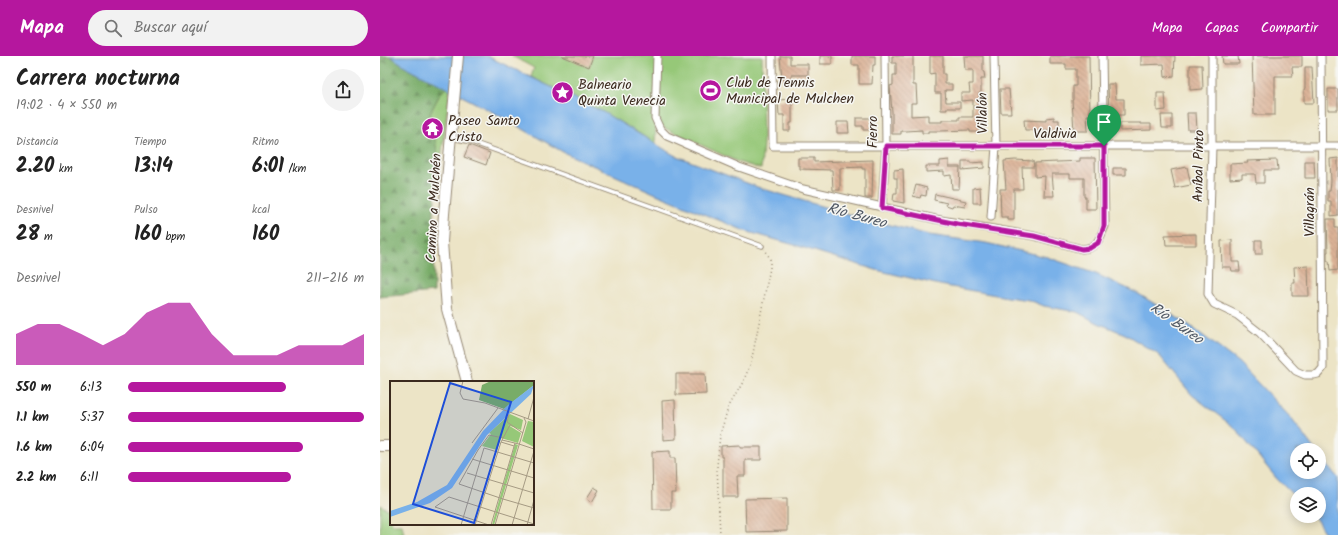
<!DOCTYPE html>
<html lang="es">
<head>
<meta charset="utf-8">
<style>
	:root { --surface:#fff; --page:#f2f2f2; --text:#222; --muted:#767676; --accent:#b5179e }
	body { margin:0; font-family:Kalam,sans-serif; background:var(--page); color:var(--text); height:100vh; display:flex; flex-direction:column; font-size:15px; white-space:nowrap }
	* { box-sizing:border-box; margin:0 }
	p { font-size:13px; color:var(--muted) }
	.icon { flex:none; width:22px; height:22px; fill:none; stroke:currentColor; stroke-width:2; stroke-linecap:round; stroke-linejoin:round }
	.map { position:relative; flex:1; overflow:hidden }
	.details { display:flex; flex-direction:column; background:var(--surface); width:380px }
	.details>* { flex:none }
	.tools { position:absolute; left:910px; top:387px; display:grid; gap:8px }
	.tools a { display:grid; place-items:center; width:36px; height:36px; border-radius:50%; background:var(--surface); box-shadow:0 2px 10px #0003; font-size:20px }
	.pin { position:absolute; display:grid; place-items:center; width:34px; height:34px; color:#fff; margin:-41px -17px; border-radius:50% 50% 50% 0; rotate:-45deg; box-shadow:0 0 4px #0007 }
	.pin .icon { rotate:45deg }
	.round { display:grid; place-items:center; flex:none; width:42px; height:42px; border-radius:21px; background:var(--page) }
	.overview { display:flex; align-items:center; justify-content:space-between; height:68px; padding:0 16px }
	h1 { font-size:22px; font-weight:700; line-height:30px }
	.figures { display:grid; grid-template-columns:repeat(3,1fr); gap:6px; height:68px; padding:4px 16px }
	.figures div { display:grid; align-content:center }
	.figures b { font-size:20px; font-weight:700 }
	.figures small { font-size:11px; font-weight:400 }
	.figures p { font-size:11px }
	.chart { height:112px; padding:8px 16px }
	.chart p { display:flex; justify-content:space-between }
	.chart svg { width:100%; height:72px; margin-top:4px; fill:var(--accent); opacity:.7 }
	ul { padding:0 16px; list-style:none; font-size:13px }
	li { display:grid; grid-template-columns:64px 48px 1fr; align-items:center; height:30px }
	li i { height:10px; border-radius:5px; background:var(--accent) }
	header { display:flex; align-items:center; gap:24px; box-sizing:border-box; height:56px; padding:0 20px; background:var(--accent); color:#fff }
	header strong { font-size:19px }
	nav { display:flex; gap:22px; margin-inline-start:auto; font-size:14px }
	.search { width:280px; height:36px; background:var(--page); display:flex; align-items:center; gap:10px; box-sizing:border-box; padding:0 14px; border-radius:22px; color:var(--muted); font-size:15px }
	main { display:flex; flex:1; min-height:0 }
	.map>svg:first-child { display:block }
	.green { fill:#96c878; stroke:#68794b }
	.forest { fill:url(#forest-firs); stroke:#5a6b43 }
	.water { fill:#79b1e9; stroke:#5a6e84 }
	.building { fill:url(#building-back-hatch) }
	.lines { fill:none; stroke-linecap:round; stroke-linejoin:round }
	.service-casing { stroke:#948772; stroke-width:5.5 }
	.minor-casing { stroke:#948772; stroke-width:9 }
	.secondary-casing { stroke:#948772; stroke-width:12 }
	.path { stroke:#948772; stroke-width:1.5; stroke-dasharray:1 3; stroke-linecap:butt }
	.service { stroke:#fff; stroke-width:3.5 }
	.minor { stroke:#fff; stroke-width:7 }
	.secondary { stroke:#fff; stroke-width:10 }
	.route-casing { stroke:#fff; stroke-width:8 }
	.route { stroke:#b5179e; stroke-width:5 }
	.labels { text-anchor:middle; stroke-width:3; stroke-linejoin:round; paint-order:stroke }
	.poi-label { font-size:14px; fill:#3b2a1e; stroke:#f6f6f2; text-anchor:start }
	.street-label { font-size:14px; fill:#3b2a1e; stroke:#f6f6f2 }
	.water-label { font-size:15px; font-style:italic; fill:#515965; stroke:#f6f6f2 }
	.inset-road { fill:none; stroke:#a59a83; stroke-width:1 }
	.view { fill:#1d4ed8; fill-opacity:0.15; stroke:#1d4ed8; stroke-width:2 }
	.inset-edge { fill:none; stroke:#3b2a1e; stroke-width:2 }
</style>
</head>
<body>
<header>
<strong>Mapa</strong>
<div class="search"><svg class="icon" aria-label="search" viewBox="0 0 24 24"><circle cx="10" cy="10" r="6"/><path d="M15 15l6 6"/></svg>Buscar aquí</div>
<nav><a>Mapa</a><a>Capas</a><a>Compartir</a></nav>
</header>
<main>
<section class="details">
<div class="overview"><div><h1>Carrera nocturna</h1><p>19:02 · 4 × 550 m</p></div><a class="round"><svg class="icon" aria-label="share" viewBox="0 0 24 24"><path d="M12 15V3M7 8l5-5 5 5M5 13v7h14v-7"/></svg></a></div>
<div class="figures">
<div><p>Distancia</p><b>2.20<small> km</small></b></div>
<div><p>Tiempo</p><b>13:14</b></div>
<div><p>Ritmo</p><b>6:01<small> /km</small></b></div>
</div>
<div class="figures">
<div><p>Desnivel</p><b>28<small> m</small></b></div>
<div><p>Pulso</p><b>160<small> bpm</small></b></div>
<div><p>kcal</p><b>160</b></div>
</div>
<div class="chart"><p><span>Desnivel</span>211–216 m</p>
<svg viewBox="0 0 160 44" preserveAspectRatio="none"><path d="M0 44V25L10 19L20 19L30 25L40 32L50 25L60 12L70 6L80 6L90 25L100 38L110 38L120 38L130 32L140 32L150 32L160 25V44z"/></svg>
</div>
<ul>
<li><b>550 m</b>6:13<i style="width:67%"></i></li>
<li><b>1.1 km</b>5:37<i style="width:100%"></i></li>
<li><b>1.6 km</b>6:04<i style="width:74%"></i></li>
<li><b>2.2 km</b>6:11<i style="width:69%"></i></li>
</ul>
</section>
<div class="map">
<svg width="958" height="479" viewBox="0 0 958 479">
	<defs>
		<pattern id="forest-firs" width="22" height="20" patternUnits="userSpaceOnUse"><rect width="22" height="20" fill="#78ac68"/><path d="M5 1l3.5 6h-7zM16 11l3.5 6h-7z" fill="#648c55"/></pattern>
		<pattern id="building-back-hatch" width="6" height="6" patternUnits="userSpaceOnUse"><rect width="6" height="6" fill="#dbb296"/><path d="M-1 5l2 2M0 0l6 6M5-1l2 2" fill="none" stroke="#b3917a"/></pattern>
	</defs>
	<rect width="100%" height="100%" fill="#f6f6f2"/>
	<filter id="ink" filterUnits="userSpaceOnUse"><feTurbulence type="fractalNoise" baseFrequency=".025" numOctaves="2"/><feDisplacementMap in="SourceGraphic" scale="8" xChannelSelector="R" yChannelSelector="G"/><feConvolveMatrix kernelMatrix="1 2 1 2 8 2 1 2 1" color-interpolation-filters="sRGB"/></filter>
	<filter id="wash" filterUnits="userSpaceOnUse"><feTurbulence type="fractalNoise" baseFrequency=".012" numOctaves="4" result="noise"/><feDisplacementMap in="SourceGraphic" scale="16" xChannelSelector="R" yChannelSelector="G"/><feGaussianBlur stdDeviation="0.9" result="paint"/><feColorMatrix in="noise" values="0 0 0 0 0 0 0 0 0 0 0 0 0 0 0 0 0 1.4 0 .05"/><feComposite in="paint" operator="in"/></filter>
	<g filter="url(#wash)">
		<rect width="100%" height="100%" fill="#ece4c6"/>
		<path class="green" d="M132 0H382L383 87 381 113 358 106 276 68 275 87 223 56 151 21 154 12Z
			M66 31 70 33 61 103H57L50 57 60 38Z
			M0 449 11 455V468H22L24 479H0Z"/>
		<path class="forest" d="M0 0H10L25 10 66 31 60 38 50 57 58 100 53 170 54 236 0 241Z"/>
		<path class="water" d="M10 0H107L223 56 294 99 380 132 468 158 549 179 606 187 667 201 716 218 757 237 809 269 859 307 910 361 935 394H917V416H939V399L958 422V479H946L934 460H939V438H917V443L897 423 855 372 812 339 779 299 745 278 718 267 697 256 664 250 649 244 627 241 560 229 496 214 418 190 365 175 274 137 183 96 120 60 25 10Z"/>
		<g id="blocks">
			<path class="building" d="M182 0H213L209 11Z
				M400 0H410V8H428V19H411V24H402Z
				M440 0H452V8H440Z
				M472 0H495V9H493L492 28H479V9H472Z
				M512 0H533V29H536L537 47H531V60L548 59V66H562V64H579V61H593V44L581 45V37H590L589 28H593V14H585L584 0H603V16H604L605 23H601V37H599L600 76H590V74L561 75H548V77H542V74L526 75H521V78H512V56L510 30 513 29V19H516V7H512Z
				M550 0H563V18H565V28H572V34H565L566 46H580V52H566L567 54H561V37H555V17L550 18Z
				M670 0H709L710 59H707L708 75H694L692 44H693V30H696V13H686V8H670Z
				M761 0H795L794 20 785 21 784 8 761 9Z
				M842 0H858L859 8H843Z
				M872 0H922V11H912L913 20H895V59H874Z
				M810 9H822L823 33 810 34Z
				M925 11H932L934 47H924V33H925Z
				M728 28H735L736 43H744V59H729Z
				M620 33H629L631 57H621Z
				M948 33H958V54H948Z
				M777 37H785L786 54 777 55Z
				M412 43V67H410V75H404V59H399L398 44Z
				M807 57H816L817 74H808Z
				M781 59H792V72H782Z
				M674 61V64H679V74H645L644 64 666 65V62Z
				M476 62H491V74H483V70H476Z
				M457 66H468L469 77H457Z
				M740 67H761V68H771V74L740 75Z
				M89 89 110 97 106 109 84 101Z
				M418 102H434V106L493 104 492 142H485V113H482V111L460 112V134H453L452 114 420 113V110H418Z
				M700 102H715L716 153H706V141H704V122H690V118H672L674 140H664L665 120 655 121V107L700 105Z
				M958 102V159L951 160V145H948V135H950L951 126 950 103Z
				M569 104V111H580L579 133H572L571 119 564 120V115L546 116V110H560V105Z
				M635 104 653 105 654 111H642L643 133H634V164H628V161H621L620 133H626L624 105Z
				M897 104 898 114H884V127H876L875 118H862V122L850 123V108L868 107 867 105Z
				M582 105H590V107L604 106V112L582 114Z
				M925 105H934L935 122H925Z
				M807 111 811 129 795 132 791 114Z
				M733 112H746V119H733Z
				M523 113 524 147 513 145 514 137H517V122H514V114Z
				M536 129 547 132 546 140 541 139 540 142 533 140Z
				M600 131 601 147H593V132Z
				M555 138 586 145 585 151 573 149 572 151 566 149 567 147 554 144Z
				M947 163H955V172H958V214L950 215 949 205H947V196H948Z
				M816 178V189H786L785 179Z
				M852 184V206H859L860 215H852L851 211H842L841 185Z
				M875 184H882V198H875Z
				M928 210 929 240H912V227H915L914 211Z
				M296 318H325L326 338 296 339Z
				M295 344 296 383 283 384 282 345Z
				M360 389V391H381V404H365V420H357L358 441H343V401H341V390Z
				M290 395V402H295L296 437H291V453H273L272 396Z
				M214 431 219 434 212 446 207 442Z
				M407 442V475L366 476 365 443Z"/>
		</g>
	</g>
	<g filter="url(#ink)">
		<use href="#blocks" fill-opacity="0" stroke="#948772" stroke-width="1"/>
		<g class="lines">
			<defs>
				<path id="service" d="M72 82 92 86 382 190"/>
				<path id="minor" d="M277 0 275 62 280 73 287 80 359 111 423 133 555 163 654 180 702 193C718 192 719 183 725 170L722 0
					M392 0 393 90H958
					M832 0V90L828 238 834 248 857 259 880 277 916 315 925 319H934L938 318 943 312 941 0
					M502 151 506 90 505 0
					M611 161 616 90 614 0"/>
				<path id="secondary" d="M78 0 64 158 62 186 67 253 87 326
					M0 390H11"/>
			</defs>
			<use href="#service" class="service-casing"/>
			<use href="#minor" class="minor-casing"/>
			<use href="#secondary" class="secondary-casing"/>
			<path class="path" d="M340 479 337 410 340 379 348 352 363 326 371 307 390 212V203L385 193"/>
			<use href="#service" class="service"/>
			<use href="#minor" class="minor"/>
			<use href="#secondary" class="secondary"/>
		</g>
	</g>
	<g class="lines" filter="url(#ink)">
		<defs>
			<path id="route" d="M506 90H724V170L718 187 710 192 702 193 654 180 577 168 502 152Z"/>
		</defs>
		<use href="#route" class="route-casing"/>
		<use href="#route" class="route"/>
	</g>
	<defs>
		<symbol id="stadium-disc" viewBox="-11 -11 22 22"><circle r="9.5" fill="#b5179e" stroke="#f6f6f2"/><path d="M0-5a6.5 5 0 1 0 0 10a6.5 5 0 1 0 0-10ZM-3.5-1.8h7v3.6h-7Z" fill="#fff"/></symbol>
		<symbol id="sight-disc" viewBox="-11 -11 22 22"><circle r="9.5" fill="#b5179e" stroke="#f6f6f2"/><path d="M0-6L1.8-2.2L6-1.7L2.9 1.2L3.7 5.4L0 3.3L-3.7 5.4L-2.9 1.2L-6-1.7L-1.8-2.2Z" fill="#fff"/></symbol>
		<symbol id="temple-disc" viewBox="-11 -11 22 22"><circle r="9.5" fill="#b5179e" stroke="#f6f6f2"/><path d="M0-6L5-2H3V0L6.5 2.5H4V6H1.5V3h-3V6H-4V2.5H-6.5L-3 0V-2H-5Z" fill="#fff"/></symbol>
	</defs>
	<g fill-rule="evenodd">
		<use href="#stadium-disc" x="318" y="22" width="25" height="25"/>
		<use href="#sight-disc" x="170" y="24" width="25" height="25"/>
		<use href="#temple-disc" x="40" y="60" width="25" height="25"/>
	</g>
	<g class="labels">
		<g class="poi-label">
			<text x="346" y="31">Club de Tennis<tspan x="346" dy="16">Municipal de Mulchen</tspan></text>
			<text x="198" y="33">Balneario<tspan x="198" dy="16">Quinta Venecia</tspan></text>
			<text x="68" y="69">Paseo Santo<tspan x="68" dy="16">Cristo</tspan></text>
		</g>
		<g class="street-label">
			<text transform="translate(602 57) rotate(-91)" y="5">Villalón</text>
			<text transform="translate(492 76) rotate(-90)" y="5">Fierro</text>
			<text x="675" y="82">Valdivia</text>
			<text transform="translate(818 110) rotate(-89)" y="5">Aníbal Pinto</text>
			<text transform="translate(53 152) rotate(-87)" y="5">Camino a Mulchén</text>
			<text transform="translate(929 156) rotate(-90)" y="5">Villagrán</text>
		</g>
		<g class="water-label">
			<text transform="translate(477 159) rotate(15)" y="5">Río Bureo</text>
			<text transform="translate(797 267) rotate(35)" y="5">Río Bureo</text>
		</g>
	</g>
	<g transform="translate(10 325)">
		<rect width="144" height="144" fill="#ece4c6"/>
		<path d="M120 33 133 39 131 49 118 44 131 52 128 62 111 57 107 69 92 65 101 53 99 52ZM138 40 144 41V66L132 60ZM125 63 128 64 104 144H102Z" fill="#96c878"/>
		<path d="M101 0H144V4L114 28 89 19 92 4Z" fill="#78ac68"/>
		<path d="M144 4 141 13 97 54 62 107 40 122 0 136V130L27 121 57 104 93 50 118 24Z" fill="#79b1e9"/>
		<path class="inset-road" d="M73 0 70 12 73 18 95 22 144 40M119 33 117 41 133 52M138 38 144 16M112 59 129 63M111 61 124 65M82 62 108 27M129 63 144 68M82 78 144 97M77 92 144 112M113 118 69 103 88 69 99 54 113 57M113 118 144 127M109 132 144 143M71 144 94 67 144 82M85 144 111 61 120 44M99 144 45 126 59 116 109 132M101 144 125 62M105 144 136 41 134 37M122 144 144 70M137 144 144 119"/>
		<path class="view" d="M60 2 121 21 84 142 23 123Z"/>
		<rect width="144" height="144" class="inset-edge"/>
	</g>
</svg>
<div class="tools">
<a><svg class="icon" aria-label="locate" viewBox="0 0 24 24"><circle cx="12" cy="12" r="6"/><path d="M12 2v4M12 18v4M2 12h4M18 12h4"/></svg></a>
<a><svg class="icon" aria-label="layers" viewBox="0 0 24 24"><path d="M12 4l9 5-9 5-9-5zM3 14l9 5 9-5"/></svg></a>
</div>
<div class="pin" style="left:724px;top:90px;background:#1e9e55"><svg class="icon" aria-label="arrive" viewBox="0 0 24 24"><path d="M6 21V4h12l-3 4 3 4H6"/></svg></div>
</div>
</main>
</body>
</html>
